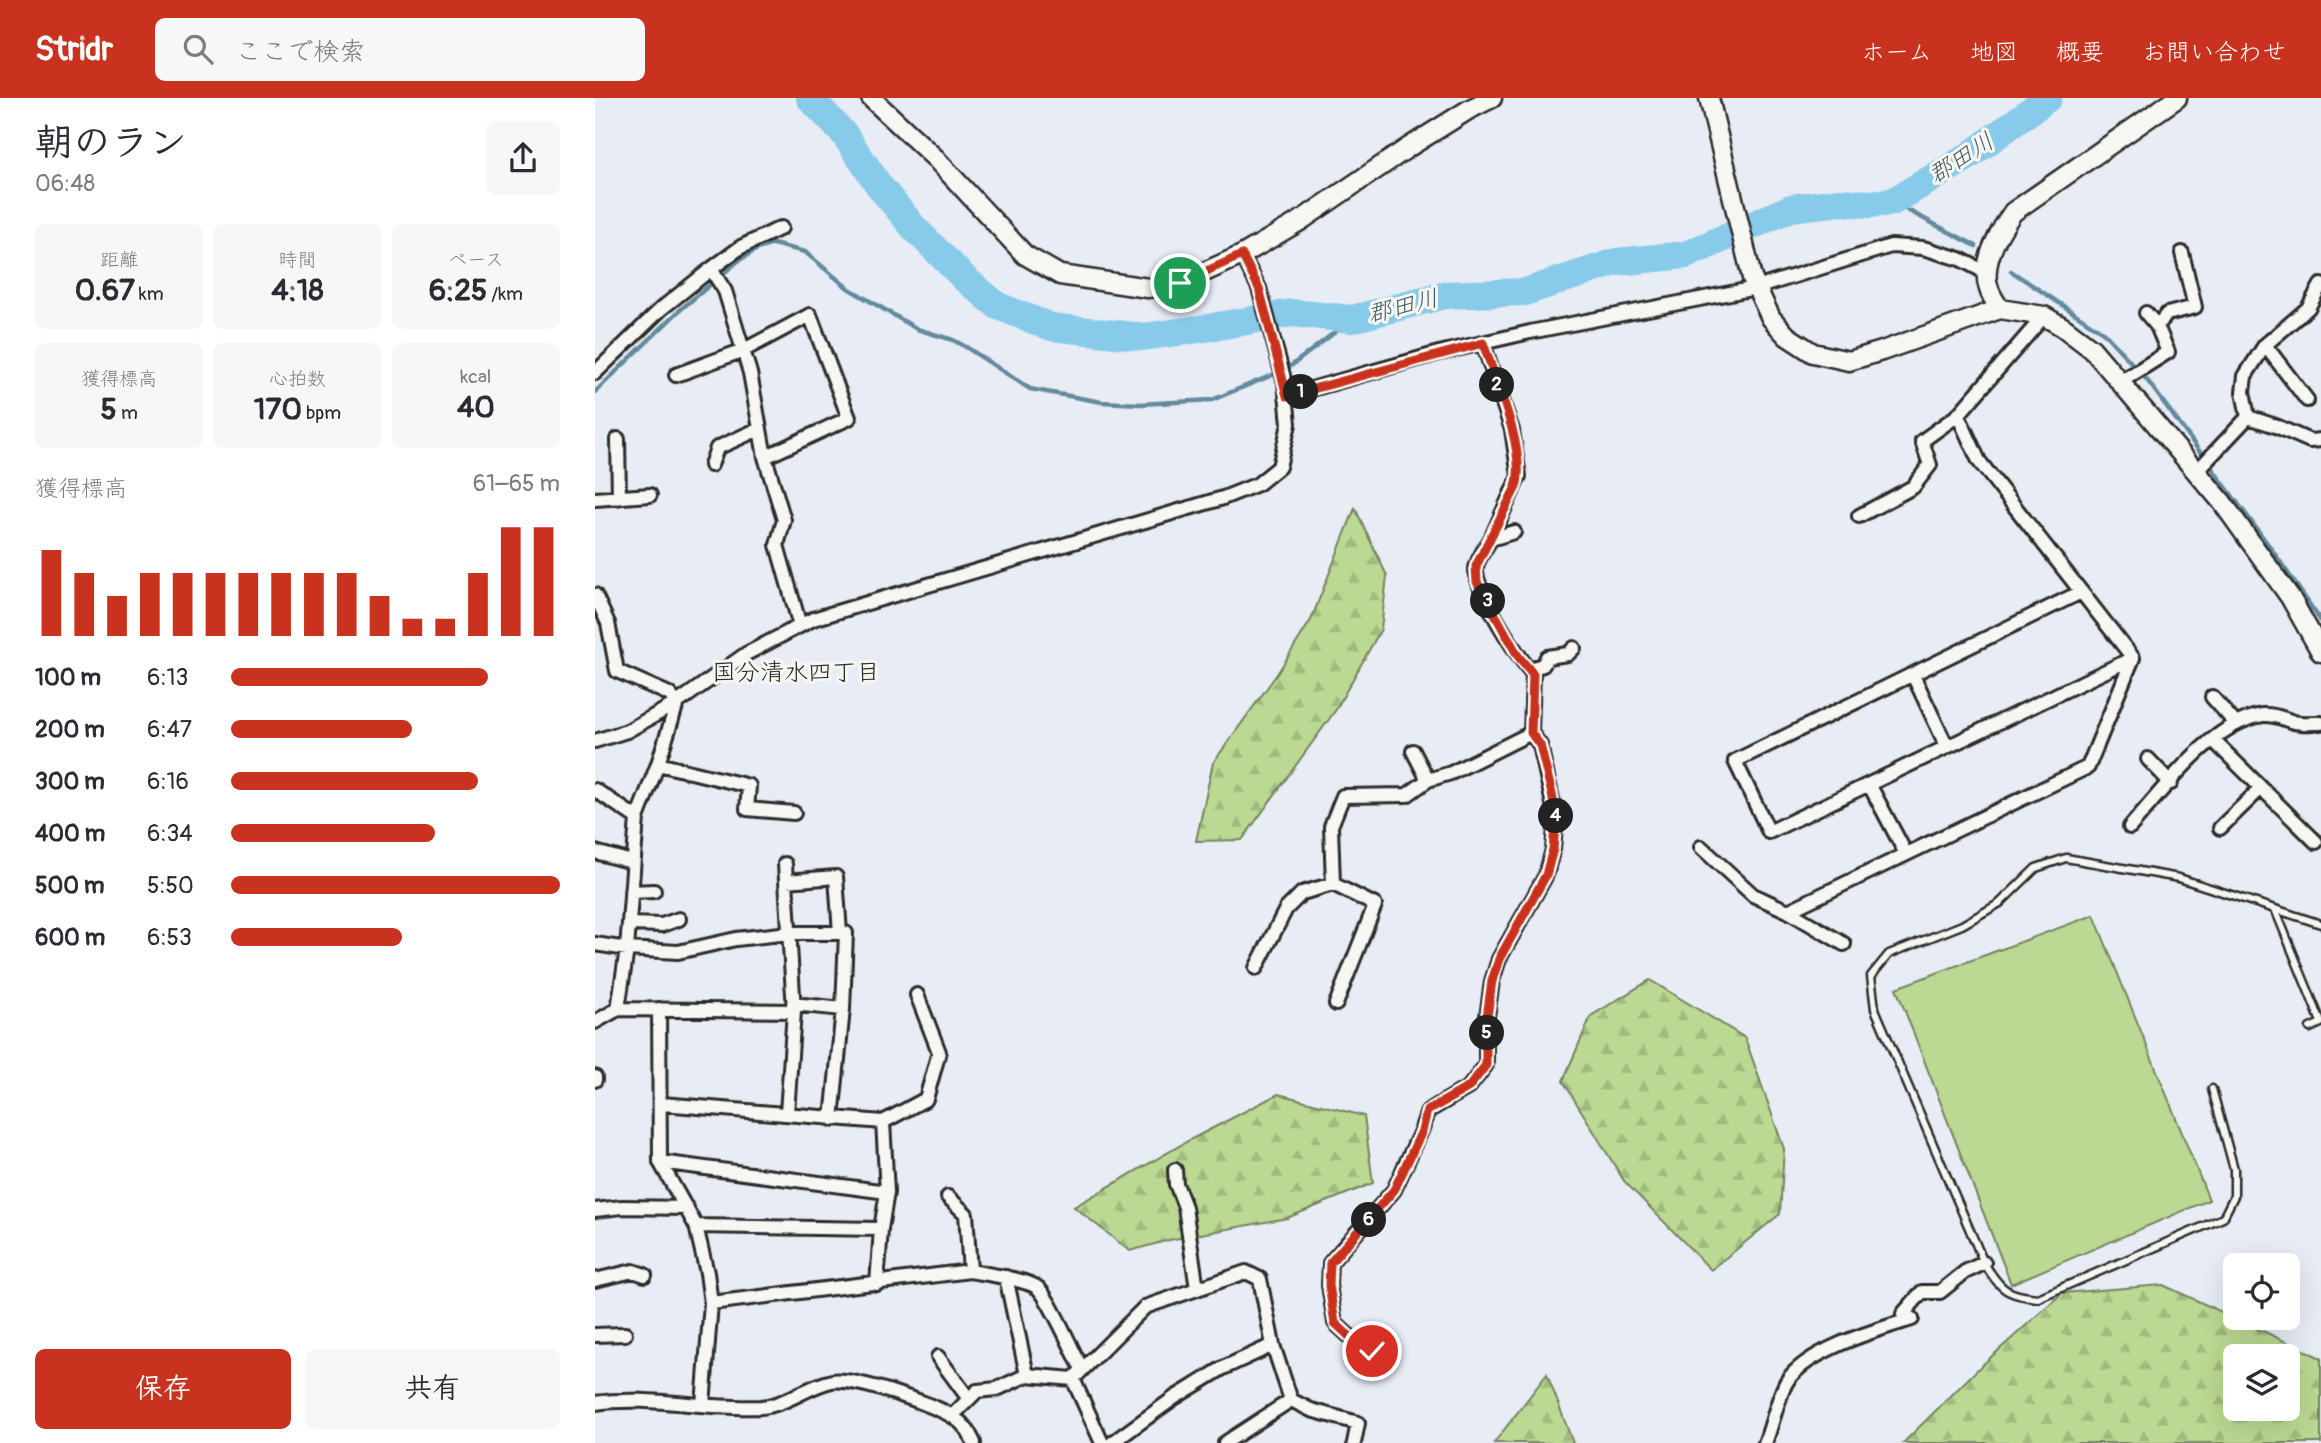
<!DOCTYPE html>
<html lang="ja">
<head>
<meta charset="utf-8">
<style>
	:root { --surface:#fff; --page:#f7f7f7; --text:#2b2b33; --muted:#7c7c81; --accent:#c8321e }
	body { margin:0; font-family:Pangolin,"Klee One",sans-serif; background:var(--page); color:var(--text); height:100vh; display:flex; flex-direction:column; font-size:26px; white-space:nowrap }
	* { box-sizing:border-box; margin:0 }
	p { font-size:23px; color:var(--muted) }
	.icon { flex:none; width:38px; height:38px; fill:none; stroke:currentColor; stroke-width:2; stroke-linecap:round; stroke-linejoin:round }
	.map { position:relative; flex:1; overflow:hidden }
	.sheet { display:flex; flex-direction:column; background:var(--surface); width:595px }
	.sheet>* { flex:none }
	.controls { position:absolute; left:1628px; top:1155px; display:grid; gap:14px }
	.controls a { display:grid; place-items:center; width:77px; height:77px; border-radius:10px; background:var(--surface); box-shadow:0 7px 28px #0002; font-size:35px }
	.pin { position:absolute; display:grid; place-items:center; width:60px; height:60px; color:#fff; margin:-30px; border:4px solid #fff; border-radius:50%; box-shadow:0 2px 7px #0007 }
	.km { position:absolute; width:35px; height:35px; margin:-18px; border-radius:50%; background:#222; color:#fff; font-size:19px; line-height:35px; text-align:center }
	.round { display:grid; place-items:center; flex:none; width:74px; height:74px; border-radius:10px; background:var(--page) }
	.summary { display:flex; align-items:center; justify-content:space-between; height:119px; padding:0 35px }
	h1 { font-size:38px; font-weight:800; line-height:52px }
	.metrics { display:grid; grid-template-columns:repeat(3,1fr); gap:10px; height:119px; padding:7px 35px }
	.metrics div { display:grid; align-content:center; border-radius:10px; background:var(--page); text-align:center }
	.metrics b { font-size:30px; font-weight:800 }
	.metrics small { font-size:19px; font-weight:400 }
	.metrics p { font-size:19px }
	.chart { height:196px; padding:14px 35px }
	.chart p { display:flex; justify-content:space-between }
	.chart svg { width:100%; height:126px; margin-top:7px; stroke:var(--accent); stroke-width:6 }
	.button { display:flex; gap:14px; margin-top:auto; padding:14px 35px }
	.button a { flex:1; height:80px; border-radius:10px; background:var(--accent); color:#fff; font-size:28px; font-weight:800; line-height:80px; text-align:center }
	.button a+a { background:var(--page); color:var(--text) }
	ul { padding:0 35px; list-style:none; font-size:23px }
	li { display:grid; grid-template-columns:112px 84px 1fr; align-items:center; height:52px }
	li i { height:18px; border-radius:9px; background:var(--accent) }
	header { display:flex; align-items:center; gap:42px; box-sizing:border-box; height:98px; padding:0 35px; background:var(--accent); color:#fff }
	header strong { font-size:33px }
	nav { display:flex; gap:38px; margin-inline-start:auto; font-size:24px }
	.search { width:490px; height:63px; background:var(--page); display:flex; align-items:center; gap:18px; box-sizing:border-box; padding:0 24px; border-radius:10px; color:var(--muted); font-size:26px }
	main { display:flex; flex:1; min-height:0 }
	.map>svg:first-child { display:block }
	.forest { fill:url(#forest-firs); stroke:#73825e; stroke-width:2; fill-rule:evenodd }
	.garden { fill:#bbd992; stroke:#73825e; stroke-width:2 }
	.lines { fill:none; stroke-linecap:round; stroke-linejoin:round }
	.stream { stroke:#638a9d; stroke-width:4.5 }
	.river { stroke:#88cae9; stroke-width:28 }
	.lane-casing { stroke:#2b2b2b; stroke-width:11 }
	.street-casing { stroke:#2b2b2b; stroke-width:18 }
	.secondary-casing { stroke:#2b2b2b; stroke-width:23 }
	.lane { stroke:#f6f6f2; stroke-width:6 }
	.street { stroke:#f6f6f2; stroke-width:12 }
	.secondary { stroke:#f6f6f2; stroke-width:18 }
	.route-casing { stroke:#fff; stroke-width:14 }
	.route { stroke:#c8321e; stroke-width:9 }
	.labels { text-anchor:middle; stroke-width:6; stroke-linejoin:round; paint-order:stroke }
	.water-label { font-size:24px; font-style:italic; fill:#475b64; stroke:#f6f6f2 }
	.neighbourhood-label { font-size:24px; fill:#2b2b2b; stroke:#f6f6f2 }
</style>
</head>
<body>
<header>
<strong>Stridr</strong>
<div class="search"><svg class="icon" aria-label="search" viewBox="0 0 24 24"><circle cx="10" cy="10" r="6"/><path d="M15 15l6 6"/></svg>ここで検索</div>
<nav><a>ホーム</a><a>地図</a><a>概要</a><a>お問い合わせ</a></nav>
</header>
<main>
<section class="sheet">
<div class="summary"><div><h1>朝のラン</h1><p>06:48</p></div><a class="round"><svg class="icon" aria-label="share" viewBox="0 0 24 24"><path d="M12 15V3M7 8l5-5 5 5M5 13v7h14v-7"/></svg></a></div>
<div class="metrics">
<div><p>距離</p><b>0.67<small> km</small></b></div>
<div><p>時間</p><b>4:18</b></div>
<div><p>ペース</p><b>6:25<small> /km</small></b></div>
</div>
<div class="metrics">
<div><p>獲得標高</p><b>5<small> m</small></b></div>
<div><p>心拍数</p><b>170<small> bpm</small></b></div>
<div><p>kcal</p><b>40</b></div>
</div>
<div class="chart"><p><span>獲得標高</span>61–65 m</p>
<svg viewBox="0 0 160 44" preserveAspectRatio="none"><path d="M5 44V14M15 44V22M25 44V30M35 44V22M45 44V22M55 44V22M65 44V22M75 44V22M85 44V22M95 44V22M105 44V30M115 44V38M125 44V38M135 44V22M145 44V6M155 44V6"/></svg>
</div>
<ul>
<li><b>100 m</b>6:13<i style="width:78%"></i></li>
<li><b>200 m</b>6:47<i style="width:55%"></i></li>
<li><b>300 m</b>6:16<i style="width:75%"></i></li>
<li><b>400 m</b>6:34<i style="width:62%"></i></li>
<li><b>500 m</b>5:50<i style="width:100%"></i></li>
<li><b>600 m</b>6:53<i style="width:52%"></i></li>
</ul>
<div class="button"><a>保存</a><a>共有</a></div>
</section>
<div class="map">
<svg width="1726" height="1345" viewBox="0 0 1726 1345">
	<defs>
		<pattern id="forest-firs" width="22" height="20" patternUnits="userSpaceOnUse" patternTransform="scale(1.75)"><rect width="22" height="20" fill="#bbd992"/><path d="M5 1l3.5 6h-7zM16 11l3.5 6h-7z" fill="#a1ba7e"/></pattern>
	</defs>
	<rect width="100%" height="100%" fill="#e8ecf5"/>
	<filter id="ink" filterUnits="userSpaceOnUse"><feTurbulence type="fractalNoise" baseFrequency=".0143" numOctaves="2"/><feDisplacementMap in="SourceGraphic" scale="14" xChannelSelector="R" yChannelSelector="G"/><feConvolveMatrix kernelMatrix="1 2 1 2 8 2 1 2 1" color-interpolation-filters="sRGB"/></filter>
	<g filter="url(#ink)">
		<path class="forest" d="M760 410 792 478 786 531 740 613 647 742 601 743 618 665 682 576 716 522Z
			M1055 882 1150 940 1189 1051 1185 1116 1116 1172 1029 1083 968 983 996 918Z
			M683 996 769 1018 778 1085 692 1120 574 1142 535 1153 479 1109 593 1043Z
			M1568 1187 1726 1260V1345H1308L1385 1269 1467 1195ZM1640 1258H1692V1311H1640Z
			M952 1276 978 1345H899Z"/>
		<path class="garden" d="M1499 817 1614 1102 1416 1186 1301 890Z"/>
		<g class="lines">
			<path class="stream" d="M1297 104 1381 148
				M1416 173 1509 235 1552 282 1675 449 1726 523
				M0 294 85 212 143 163 162 151 178 146 210 154 253 190 322 231 358 242 371 249 435 291 507 304 545 306 617 302 692 271 757 221"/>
			<path class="river" d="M215 0 249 36 285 89 321 132 370 181 403 208 456 229 548 239 618 229 696 215 757 221 850 197 930 194 1021 164 1091 157 1196 110 1245 104 1274 106 1297 104 1371 60 1453 0"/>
			<defs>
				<path id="lane" d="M1680 811 1726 924
					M1715 930 1726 925
					M1617 991 1639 1071V1098L1628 1120 1443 1200C1411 1197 1406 1192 1389 1165L1280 911 1276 878 1294 856 1367 827 1405 805 1441 770 1471 760 1584 780 1726 826"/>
				<path id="street" d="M116 171 130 193 155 275 170 359 189 422 182 447 205 528
					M1449 218 1363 317 1384 363 1538 560
					M1562 228 1572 216 1600 209 1587 155
					M888 245 917 332 924 378 896 441 919 434
					M1670 247 1712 302
					M0 275 66 211 116 171 146 149 186 130
					M81 277 149 252 215 217 254 320 170 359
					M1525 284 1573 254 1562 228 1551 215
					M692 298 844 255 935 234 1161 190 1296 148 1328 150 1365 161 1392 175
					M1653 319 1648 294 1650 278 1670 247 1713 210 1726 187
					M1653 319 1681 328 1715 343 1726 342
					M23 341 24 400
					M116 367 122 350 164 331
					M1601 374 1653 319
					M0 401 55 397
					M1264 418 1318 389 1335 367 1327 343 1363 317
					M1486 494 1140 663 1174 734 1538 560
					M0 497 13 525 22 573 74 596 82 605
					M934 571 948 567 952 559 973 556 979 550
					M1318 577 1351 647
					M1617 599 1641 626
					M1618 642 1721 744
					M0 643 32 633 82 605 151 556 218 521 628 400 663 386 684 369 694 326 690 285 664 190 647 157
					M818 653 833 682
					M1553 661 1576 685
					M63 666 154 688 152 711 199 715
					M1274 686 1311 756
					M0 692 42 720
					M1535 729C1568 692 1617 624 1668 617 1681 616 1688 621 1699 624 1707 626 1718 625 1726 625
					M1625 730 1666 690
					M1106 749 1158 797 1193 813 1493 669 1538 560
					M0 754 37 764
					M190 766 199 913
					M191 783 241 779 245 835
					M36 794 59 793
					M1193 813 1249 846
					M34 826 67 827 84 821
					M0 846 32 851 83 854 141 841 194 835H251L248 911 237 1021
					M661 870 691 811 707 795 738 786
					M198 906 248 911
					M741 906 780 807 738 786 736 728 748 698 812 697 833 682 856 675 936 635 938 576C923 559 879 491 881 470 882 461 891 449 896 441
					M23 911 199 913 192 1015
					M64 911 65 1064 101 1128 112 1175 116 1205 108 1307
					M0 924 23 911 32 851 42 720 63 666 82 605
					M0 979V982
					M67 1006 288 1024 292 1094 286 1131 282 1186
					M288 1024 331 1001 344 954 322 897
					M65 1064 292 1094
					M580 1072 581 1086 590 1109 602 1191
					M353 1099 371 1116 375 1173
					M0 1112 27 1109 92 1110
					M101 1128 286 1131
					M411 1179 432 1277
					M0 1182 38 1173 50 1177
					M116 1205 375 1173C390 1176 431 1181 443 1190 455 1201 478 1254 487 1271
					M0 1237 30 1236
					M788 1252 777 1253 753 1237 740 1225 734 1187 735 1165 799 1092 826 1033 833 1013 874 989 891 967V926L897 883 904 861 951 777 958 751 961 719 945 647 936 635
					M343 1259 374 1301
					M478 1281 550 1209 651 1174 665 1181 678 1247 696 1302 630 1345
					M478 1281 507 1345
					M696 1302 716 1312 763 1325 759 1345
					M0 1305C55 1297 111 1312 166 1309 191 1307 213 1288 237 1283 258 1279 342 1307 360 1320 370 1327 374 1334 379 1345
					M357 1318 382 1293 402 1291 432 1277 478 1281
					M517 1345 579 1300 628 1270 678 1247
					M1170 1345C1177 1328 1183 1298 1192 1283 1213 1251 1282 1232 1317 1221L1308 1216 1327 1194H1345L1370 1174 1389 1165"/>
				<path id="secondary" d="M276 0 340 60 430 157 465 177 553 190 585 185 647 157 705 123 814 49 873 12 897 0
					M1114 0 1157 180 1176 220 1192 238 1218 255 1254 263 1287 253 1405 211 1449 218 1468 229 1497 251 1627 404 1695 499 1726 554
					M1405 211C1401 205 1396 198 1394 191 1385 166 1404 134 1418 114L1582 0"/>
			</defs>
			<use href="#lane" class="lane-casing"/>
			<use href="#street" class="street-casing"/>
			<use href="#secondary" class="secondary-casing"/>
			<use href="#lane" class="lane"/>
			<use href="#street" class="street"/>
			<use href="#secondary" class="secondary"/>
		</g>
	</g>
	<g class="lines" filter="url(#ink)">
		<defs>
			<path id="route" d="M585 185 647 157 664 190 692 298 888 245C900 281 932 353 921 389L881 468 882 484 923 558 938 576 936 635 945 647 957 696 961 719 958 751 951 777 904 861 897 883 891 926V967L874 989 832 1013 827 1033 799 1092 735 1165 734 1187 740 1225 753 1237 777 1253"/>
		</defs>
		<use href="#route" class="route-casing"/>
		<use href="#route" class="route"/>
	</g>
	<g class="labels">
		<g class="water-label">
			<text transform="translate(1366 60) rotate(-33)" y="8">郡田川</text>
			<text transform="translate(808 208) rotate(-14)" y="8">郡田川</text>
		</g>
		<g class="neighbourhood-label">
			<text x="201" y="582">国分清水四丁目</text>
		</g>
	</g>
</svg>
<div class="controls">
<a><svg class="icon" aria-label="locate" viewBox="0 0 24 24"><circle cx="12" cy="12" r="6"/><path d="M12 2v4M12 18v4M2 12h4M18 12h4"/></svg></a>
<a><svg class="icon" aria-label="layers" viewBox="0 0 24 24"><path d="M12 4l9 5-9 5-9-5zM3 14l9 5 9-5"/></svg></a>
</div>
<div class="pin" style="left:585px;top:185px;background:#1e9e55"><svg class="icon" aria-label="arrive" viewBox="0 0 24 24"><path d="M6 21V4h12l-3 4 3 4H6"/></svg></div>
<div class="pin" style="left:777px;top:1253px;background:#d93025"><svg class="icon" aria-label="check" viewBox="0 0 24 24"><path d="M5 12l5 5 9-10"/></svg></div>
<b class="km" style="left:706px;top:294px">1</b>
<b class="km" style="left:902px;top:287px">2</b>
<b class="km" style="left:893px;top:503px">3</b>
<b class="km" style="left:961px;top:718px">4</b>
<b class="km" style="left:892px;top:935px">5</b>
<b class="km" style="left:774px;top:1122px">6</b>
</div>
</main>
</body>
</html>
